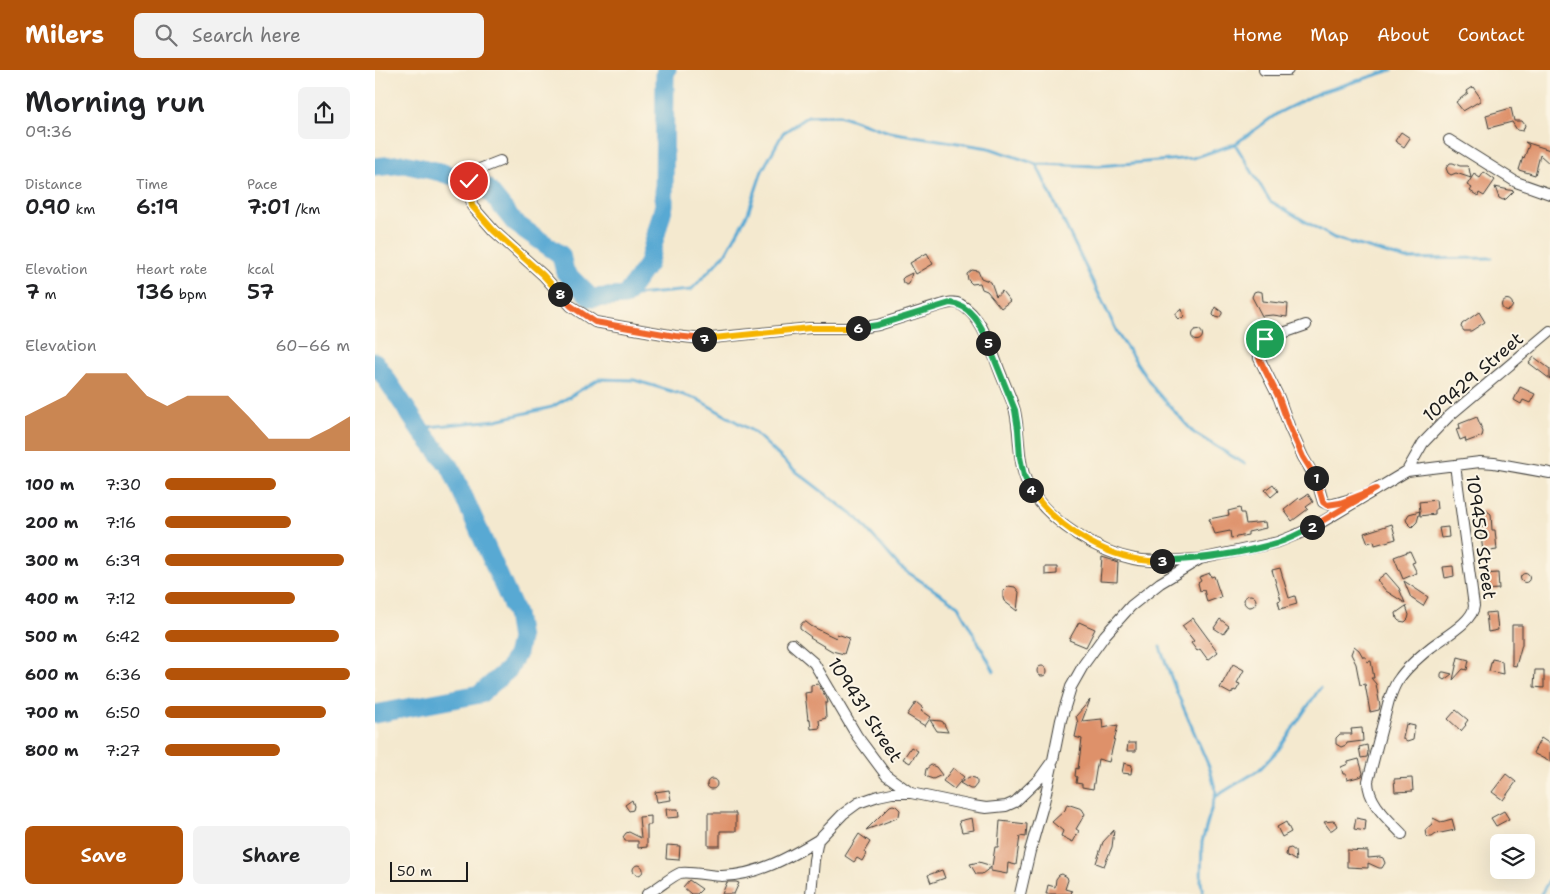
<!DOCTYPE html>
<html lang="en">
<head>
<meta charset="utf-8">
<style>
	:root { --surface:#fff; --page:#f2f2f2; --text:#202124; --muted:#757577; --accent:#b45309 }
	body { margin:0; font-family:"Shantell Sans",sans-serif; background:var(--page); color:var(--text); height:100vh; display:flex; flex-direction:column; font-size:19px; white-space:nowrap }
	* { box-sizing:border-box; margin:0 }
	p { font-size:16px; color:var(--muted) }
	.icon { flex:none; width:28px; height:28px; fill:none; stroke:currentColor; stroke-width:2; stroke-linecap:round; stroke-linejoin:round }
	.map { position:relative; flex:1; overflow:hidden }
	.sheet { display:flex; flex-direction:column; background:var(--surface); width:375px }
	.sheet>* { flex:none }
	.tools { position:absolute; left:1115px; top:764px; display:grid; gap:10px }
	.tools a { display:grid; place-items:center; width:45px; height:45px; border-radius:8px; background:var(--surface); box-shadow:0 5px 20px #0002; font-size:25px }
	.scale { position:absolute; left:15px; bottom:12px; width:78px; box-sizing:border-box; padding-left:5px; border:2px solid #1c1c1c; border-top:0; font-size:14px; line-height:18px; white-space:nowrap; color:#1c1c1c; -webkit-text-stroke:4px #fcf5e5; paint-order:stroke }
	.pin { position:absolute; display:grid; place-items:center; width:42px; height:42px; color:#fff; margin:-21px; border:2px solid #fff; border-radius:50%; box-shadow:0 1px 5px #0007 }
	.km { position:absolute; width:25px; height:25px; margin:-12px; border-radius:50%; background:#222; color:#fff; font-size:14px; line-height:25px; text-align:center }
	.round { display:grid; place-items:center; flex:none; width:52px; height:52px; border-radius:8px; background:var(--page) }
	.overview { display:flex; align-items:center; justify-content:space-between; height:85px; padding:0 25px }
	h1 { font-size:28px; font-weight:600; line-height:38px }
	.figures { display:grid; grid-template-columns:repeat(3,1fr); gap:8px; height:85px; padding:5px 25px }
	.figures div { display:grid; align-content:center }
	.figures b { font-size:21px; font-weight:600 }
	.figures small { font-size:14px; font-weight:400 }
	.figures p { font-size:14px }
	.chart { height:140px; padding:10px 25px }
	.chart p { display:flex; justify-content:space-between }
	.chart svg { width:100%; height:90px; margin-top:5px; fill:var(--accent); opacity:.7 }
	.cta { display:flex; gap:10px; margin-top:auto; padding:10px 25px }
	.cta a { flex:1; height:58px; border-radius:8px; background:var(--accent); color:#fff; font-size:20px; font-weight:600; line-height:58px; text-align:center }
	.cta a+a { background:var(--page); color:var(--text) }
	ul { padding:0 25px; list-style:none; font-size:16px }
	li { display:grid; grid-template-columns:80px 60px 1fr; align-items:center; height:38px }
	li i { height:12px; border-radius:6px; background:var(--accent) }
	header { display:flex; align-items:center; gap:30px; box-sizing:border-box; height:70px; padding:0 25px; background:var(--accent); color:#fff }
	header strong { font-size:24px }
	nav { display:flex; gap:28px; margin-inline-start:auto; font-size:18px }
	.search { width:350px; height:45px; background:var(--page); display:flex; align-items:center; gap:12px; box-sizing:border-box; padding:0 18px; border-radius:8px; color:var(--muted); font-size:19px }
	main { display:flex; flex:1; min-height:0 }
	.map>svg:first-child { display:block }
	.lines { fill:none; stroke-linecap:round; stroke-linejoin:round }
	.stream { stroke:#58a9d3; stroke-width:3 }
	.river { stroke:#58a9d3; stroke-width:19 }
	.building { fill:#de916a }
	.street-casing { stroke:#3c3b37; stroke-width:12 }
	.street { stroke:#fff; stroke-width:10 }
	.split-1-casing { stroke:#fff; stroke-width:10 }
	.split-2-casing { stroke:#fff; stroke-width:10 }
	.split-3-casing { stroke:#fff; stroke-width:10 }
	.split-4-casing { stroke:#fff; stroke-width:10 }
	.split-5-casing { stroke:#fff; stroke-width:10 }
	.split-6-casing { stroke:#fff; stroke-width:10 }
	.split-7-casing { stroke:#fff; stroke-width:10 }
	.split-8-casing { stroke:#fff; stroke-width:10 }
	.split-9-casing { stroke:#fff; stroke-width:10 }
	.split-1 { stroke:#f0652b; stroke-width:6 }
	.split-2 { stroke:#f0652b; stroke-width:6 }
	.split-3 { stroke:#22a559; stroke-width:6 }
	.split-4 { stroke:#f5b400; stroke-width:6 }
	.split-5 { stroke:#22a559; stroke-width:6 }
	.split-6 { stroke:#22a559; stroke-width:6 }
	.split-7 { stroke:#f5b400; stroke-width:6 }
	.split-8 { stroke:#f0652b; stroke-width:6 }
	.split-9 { stroke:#f5b400; stroke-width:6 }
	.labels { text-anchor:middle; stroke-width:4; stroke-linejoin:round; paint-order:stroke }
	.street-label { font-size:18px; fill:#1c1c1c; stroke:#fcf5e5 }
</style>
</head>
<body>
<header>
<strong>Milers</strong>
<div class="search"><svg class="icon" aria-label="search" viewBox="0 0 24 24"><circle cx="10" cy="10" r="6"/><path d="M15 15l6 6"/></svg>Search here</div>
<nav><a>Home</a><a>Map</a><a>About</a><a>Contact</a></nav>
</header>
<main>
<section class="sheet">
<div class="overview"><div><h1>Morning run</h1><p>09:36</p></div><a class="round"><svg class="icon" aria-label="share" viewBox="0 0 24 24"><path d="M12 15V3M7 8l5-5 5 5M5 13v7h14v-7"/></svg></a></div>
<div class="figures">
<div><p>Distance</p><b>0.90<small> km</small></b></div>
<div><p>Time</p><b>6:19</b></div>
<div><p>Pace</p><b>7:01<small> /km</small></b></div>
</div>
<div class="figures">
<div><p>Elevation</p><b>7<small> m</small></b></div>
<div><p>Heart rate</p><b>136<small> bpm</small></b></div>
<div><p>kcal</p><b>57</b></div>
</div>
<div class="chart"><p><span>Elevation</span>60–66 m</p>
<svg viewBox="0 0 160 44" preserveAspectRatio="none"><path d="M0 44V27L10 22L20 17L30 6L40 6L50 6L60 17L70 22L80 17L90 17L100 17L110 27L120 38L130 38L140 38L150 33L160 27V44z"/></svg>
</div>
<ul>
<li><b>100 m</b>7:30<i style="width:60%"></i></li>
<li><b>200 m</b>7:16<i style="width:68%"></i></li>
<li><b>300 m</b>6:39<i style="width:97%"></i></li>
<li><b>400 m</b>7:12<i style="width:70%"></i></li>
<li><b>500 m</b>6:42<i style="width:94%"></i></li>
<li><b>600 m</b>6:36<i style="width:100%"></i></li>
<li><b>700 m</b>6:50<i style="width:87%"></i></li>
<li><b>800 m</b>7:27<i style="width:62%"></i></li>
</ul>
<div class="cta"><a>Save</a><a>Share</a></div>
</section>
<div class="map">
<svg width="1175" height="824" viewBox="0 0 1175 824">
	<rect width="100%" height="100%" fill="#fcf5e5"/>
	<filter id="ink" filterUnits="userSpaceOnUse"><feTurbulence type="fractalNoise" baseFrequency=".02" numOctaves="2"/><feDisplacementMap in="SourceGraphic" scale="10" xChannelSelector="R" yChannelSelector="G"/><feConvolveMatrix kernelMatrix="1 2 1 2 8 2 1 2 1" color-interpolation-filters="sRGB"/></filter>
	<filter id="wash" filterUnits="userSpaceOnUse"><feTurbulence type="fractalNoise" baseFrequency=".0096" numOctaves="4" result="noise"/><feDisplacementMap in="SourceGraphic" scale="20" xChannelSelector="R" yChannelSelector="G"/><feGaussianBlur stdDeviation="1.12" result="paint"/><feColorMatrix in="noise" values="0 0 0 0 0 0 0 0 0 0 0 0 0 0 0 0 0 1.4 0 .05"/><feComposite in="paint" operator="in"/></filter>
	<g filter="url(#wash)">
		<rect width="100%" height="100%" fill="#f4e9cf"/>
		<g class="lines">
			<path class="stream" d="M860 74 895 131 959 168 1031 189 1117 188
				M661 94 744 266 780 320 819 363 870 394
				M250 226 316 220 351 183 373 143 387 101 408 63 433 46 464 45 514 62 614 78 661 94 724 96 818 88 860 74 903 43 943 23 1017 0
				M44 358 121 350 177 337 224 309 259 310 322 329 379 362 418 399 483 449 525 497 583 536 619 601
				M785 577 800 618 835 699 841 722 827 772 826 812 828 824
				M840 727 884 700 904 679 945 618
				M1166 824 1175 809"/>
			<path class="river" d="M0 97 29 94 65 102 111 117 140 153 186 185 190 202 216 228 250 226 273 194 289 135 290 3 292 0
				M0 292 44 358 76 398 141 544 145 569 142 583 134 599 105 624 0 644"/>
		</g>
		<g id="blocks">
			<path class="building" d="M1098 17 1105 27V31L1088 41 1081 32 1093 23 1092 21Z
				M1136 38 1139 51H1147L1150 55 1148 61 1142 60 1137 52 1114 58 1111 45Z
				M1026 62 1035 68 1029 77 1020 71Z
				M1150 72 1175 80V94L1165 85 1160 105 1144 100 1148 87 1149 88 1154 75Z
				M1075 93H1078L1085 96H1092L1094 98 1096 108 1081 103 1076 105 1073 103 1071 98Z
				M1109 102 1120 110 1109 126 1104 123 1103 126 1095 121 1097 118 1092 115 1099 104 1105 108Z
				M1120 117 1139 121 1131 129 1128 130 1124 128Z
				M552 183 558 194 541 204 535 193Z
				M597 200 603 201 606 208 616 212 621 226 627 221 635 231 626 238 612 221 607 219 605 213 597 214 593 210 592 204Z
				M537 203 534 214 532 215 528 213 527 209 529 207Z
				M882 221 887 222 888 231 913 234 912 247 898 245 887 246 877 227 879 222Z
				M1126.5 235a5.5 5.5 0 1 1 11 0a5.5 5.5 0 1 1-11 0Z
				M840 237 847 242V244L844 248 840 247 838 245Z
				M807 239 809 247 803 249 801 247V243Z
				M1104 242 1110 252 1096 261H1089L1086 257 1087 254Z
				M816.5 265a5.5 5.5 0 1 1 11 0a5.5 5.5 0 1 1-11 0Z
				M1159 287 1175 299V309L1154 293Z
				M1145 317 1160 324 1155 333 1148 330 1146 334 1139 330Z
				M1102 347 1108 362 1107 366 1091 372 1090 368 1085 370 1081 359 1085 358 1084 354Z
				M898 414 903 421 896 427 890 420Z
				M933 424 938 432 931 437 933 439 917 451 909 440 924 428 925 429Z
				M1061 430 1062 439H1060V444L1045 446V441L1042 452 1037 457 1032 452 1031 449 1034 444 1045 441 1044 432Z
				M865 438 866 443H869L871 454 890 452 891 458 873 462V465L856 468 855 461 840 464 834 449 854 445 853 441Z
				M1108 440H1111L1116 444 1117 460H1120L1122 480 1108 482 1105 457H1109L1104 447V444Z
				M1017 454 1021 469 1000 475 999 471 993 473 989 463Z
				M1073 457 1074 467 1066 468 1064 458Z
				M1035 481 1040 492 1037 493 1042 503 1028 509 1019 487Z
				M727 487 743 492 742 512 725 511Z
				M1078 496 1079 506 1070 508 1068 497Z
				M670 497H682V504L670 505Z
				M905 498 914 528 920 526 922 534 905 539 903 531 906 530 897 500Z
				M835 503 836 507 839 506 846 527 832 532 829 520 825 521 823 513 826 511 824 507Z
				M1011 503 1024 518 1030 533 1011 521 1002 510Z
				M1123 503 1124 519 1108 520 1107 504Z
				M1145.5 508a4.5 4.5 0 1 1 9 0a4.5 4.5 0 1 1-9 0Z
				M1029 511 1053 527 1048 536 1036 528Z
				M633 516 640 517 644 522 642 541 629 531 628 528V521Z
				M869 531a6 6 0 1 1 12 0a6 6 0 1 1-12 0Z
				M1031 536 1034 545 1033 549 1030 552 1024 551 1022 549 1021 543Z
				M1121 542 1123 560 1113 562 1111 543Z
				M818 548 843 582 833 590 825 579 822 581 816 573 819 571 807 556Z
				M845 549 854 556 848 564 839 558Z
				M428 552H431L436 556 461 568 462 564 474 568 469 584 457 581 435 568 436 567 425 559V556Z
				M704 552 720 559 711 577 694 570Z
				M1137 555H1147V574L1141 596 1137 595Z
				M979 576 984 580 988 587H991L992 592 996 591 999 608H996L1001 614 1005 636 1004 640 995 642 990 614 985 615 981 594 976 584Z
				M1083 587 1094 590 1092 600 1088 599 1078 610Z
				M1117 589 1127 591 1128 604 1114 601Z
				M858 594 869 600 862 613 865 614 861 621 859 620 856 624 845 618Z
				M662 601a5 5 0 1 1 10 0a5 5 0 1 1-10 0Z
				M1160 600H1169V618L1159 617Z
				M1067 602H1069L1077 604 1069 610 1066 608V604Z
				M443 614 452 629 453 633H450L451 648 444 650 445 658 436 659 435 649 433 650 430 623 436 622V615Z
				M715 630 707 651 727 649 728 658 743 655 734 692 723 689 718 719 707 717V714L701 713 702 707 700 706 701 698 703 699 707 669 700 667 703 653 701 646Z
				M541 632 548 638 546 640 556 647 550 656 532 645Z
				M1081 640 1093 650 1090 654 1091 655 1086 661 1073 649Z
				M555 650 566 651 568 652 573 662 562 661Z
				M1031 654 1040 656 1038 670 1032 672 1028 669V667Z
				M987 658 988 671 972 673 971 675 966 677 961 674V668L965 664H977L976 659Z
				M1166 668 1175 674V692L1158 683Z
				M753 673H761V681H752Z
				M992 675 993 682 992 687 986 688 984 677Z
				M536 677 543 681 535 693 528 689Z
				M984 689 988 703 987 706 972 710 971 704H968L966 697 973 694V692Z
				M749 693 757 695 756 704 747 703Z
				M556 695 561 697 567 705 558 709 552 707 550 705 551 699Z
				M578 698 589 707 579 719 568 711Z
				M1131 704 1141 712 1128 730 1117 722Z
				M594 707 600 708 602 711V714L598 719H595L585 713Z
				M1037 708 1038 721 1020 722 1019 709Z
				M332 714a5 5 0 1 1 10 0a5 5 0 1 1-10 0Z
				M294 720 296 730 282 732 280 722Z
				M257 730 259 736 258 740 254 741 250 735Z
				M692 734 707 739 710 744 701 759 704 761 698 772 686 766 688 761 677 752 690 740Z
				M518 735 521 736 525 740 524 746 522 748 491 760 515 736Z
				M291 739H303L304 747 292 748Z
				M1129 741 1134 749 1121 756 1116 748Z
				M333 743H361V761H345V776H333Z
				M276 746V755H272V777L263 778V771H250L248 767 251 763 254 762 266 768 264 747Z
				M597 748 599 760 587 762 584 751Z
				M981 748 991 750 990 761 979 759Z
				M1058 748 1066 752 1077 749 1080 760 1061 764 1057 767H1054L1051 766 1050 760 1057 754Z
				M625 751 652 754 651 767 645 766 641 795 633 793 632 804 616 801V797L607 804H601L595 794 604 792 617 796 620 777H623Z
				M958 751 960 752 962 756 957 760H955L949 752Z
				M911 752 916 762 907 767 902 757Z
				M739 760 737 777 729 796 721 793 728 772Z
				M484 764 495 772 489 782 491 784 487 791 482 788 479 792 470 786Z
				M292 775 305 776 304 790 291 789Z
				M916 778 920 781 921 791 911 785 912 779Z
				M972 780 993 781V788L1005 787 1008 788 1010 793 1007 798H1004L993 793V798L972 797Z
				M258 800a5 5 0 1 1 10 0a5 5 0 1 1-10 0Z
				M567 800 570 808 556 813 553 805Z
				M687 804 692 807 693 810 690 819 697 821 696 824H671L673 815 680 817 681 809 684 805Z
				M314 810 327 819 322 824H316L308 817Z
				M352 812H361L364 813 359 824H347Z"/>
		</g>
	</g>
	<g filter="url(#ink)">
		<use href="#blocks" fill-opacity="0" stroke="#3c3b37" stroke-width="1"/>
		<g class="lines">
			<defs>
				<path id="street" d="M889 0H913
					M1074 70 1141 112 1175 124
					M125 91 102 100 94 111 97 136 119 161 168 205 196 236 220 252 300 266 327 269 435 258H484L503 255 566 235C573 233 579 231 585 234 608 247 616 279 625 302 630 315 636 327 640 341 646 368 641 397 657 422 677 453 723 482 759 489 780 493 803 490 824 489
					M931 255 891 269 886 273 884 279V288L904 328 914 356 928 387 942 411 948 432 955 435 976 429
					M1032 401 1105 392 1119 393 1175 403
					M417 574 439 593 482 666 511 705 536 723
					M1027 764C1013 749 993 733 993 711L1014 630C1017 623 1019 615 1024 609 1032 597 1044 587 1055 578 1067 568 1098 552 1099 536L1080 395
					M272 824C282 819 297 806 305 803 314 801 336 806 347 806 383 805 413 788 443 770
					M436 824 439 790 443 770 468 744 483 733 503 726 517 723H536L598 736 611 738 631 736 640 732 665 708 678 690 686 650 696 617 709 594 730 565 756 536 785 513 825 489 903 472 923 464 942 455 1032 401 1048 373 1073 347 1175 261
					M645 824 655 781 669 732 677 696"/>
			</defs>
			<use href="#street" class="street-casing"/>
			<use href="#street" class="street"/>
		</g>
	</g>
	<g class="lines" filter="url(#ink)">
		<defs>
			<path id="split-1" d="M890 269 886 274 884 279V288L904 328 914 356 928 387 941 408"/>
			<path id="split-2" d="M937 457 1001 419 965 433 952 435 948 432 941 408"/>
			<path id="split-3" d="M787 491C826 489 865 484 902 473 914 469 926 463 937 457"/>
			<path id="split-4" d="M656 420C683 460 738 493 787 491"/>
			<path id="split-5" d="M613 273 640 340 643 359 645 387 649 406 656 420"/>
			<path id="split-6" d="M483 258 503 255 575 233C595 234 607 256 613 273"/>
			<path id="split-7" d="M329 269 435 258H483"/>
			<path id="split-8" d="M185 224 196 236 220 252 300 266 329 269"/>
			<path id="split-9" d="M94 111 97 136 119 161 168 205 185 224"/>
		</defs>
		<use href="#split-1" class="split-1-casing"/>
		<use href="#split-2" class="split-2-casing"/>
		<use href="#split-3" class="split-3-casing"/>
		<use href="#split-4" class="split-4-casing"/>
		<use href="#split-5" class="split-5-casing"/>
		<use href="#split-6" class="split-6-casing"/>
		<use href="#split-7" class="split-7-casing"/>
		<use href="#split-8" class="split-8-casing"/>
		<use href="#split-9" class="split-9-casing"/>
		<use href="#split-1" class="split-1"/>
		<use href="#split-2" class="split-2"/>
		<use href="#split-3" class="split-3"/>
		<use href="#split-4" class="split-4"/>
		<use href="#split-5" class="split-5"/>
		<use href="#split-6" class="split-6"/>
		<use href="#split-7" class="split-7"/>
		<use href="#split-8" class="split-8"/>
		<use href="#split-9" class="split-9"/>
	</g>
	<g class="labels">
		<g class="street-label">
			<text transform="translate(1098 307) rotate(-41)" y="6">109429 Street</text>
			<text transform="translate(1106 467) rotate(82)" y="6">109450 Street</text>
			<text transform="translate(490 640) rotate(57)" y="6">109431 Street</text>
		</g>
	</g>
</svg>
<div class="tools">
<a><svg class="icon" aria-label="layers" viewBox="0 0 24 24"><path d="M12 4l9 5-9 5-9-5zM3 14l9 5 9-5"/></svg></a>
</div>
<div class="scale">50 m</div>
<div class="pin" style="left:890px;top:269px;background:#1e9e55"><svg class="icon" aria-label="arrive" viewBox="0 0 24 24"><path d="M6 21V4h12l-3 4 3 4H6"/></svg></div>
<div class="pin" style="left:94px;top:111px;background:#d93025"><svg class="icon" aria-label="check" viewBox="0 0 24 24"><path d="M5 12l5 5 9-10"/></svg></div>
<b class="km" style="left:941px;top:408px">1</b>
<b class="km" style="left:937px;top:457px">2</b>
<b class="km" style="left:787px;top:491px">3</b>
<b class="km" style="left:656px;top:420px">4</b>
<b class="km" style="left:613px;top:273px">5</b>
<b class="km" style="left:483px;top:258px">6</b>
<b class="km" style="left:329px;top:269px">7</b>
<b class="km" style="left:185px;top:224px">8</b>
</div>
</main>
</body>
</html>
